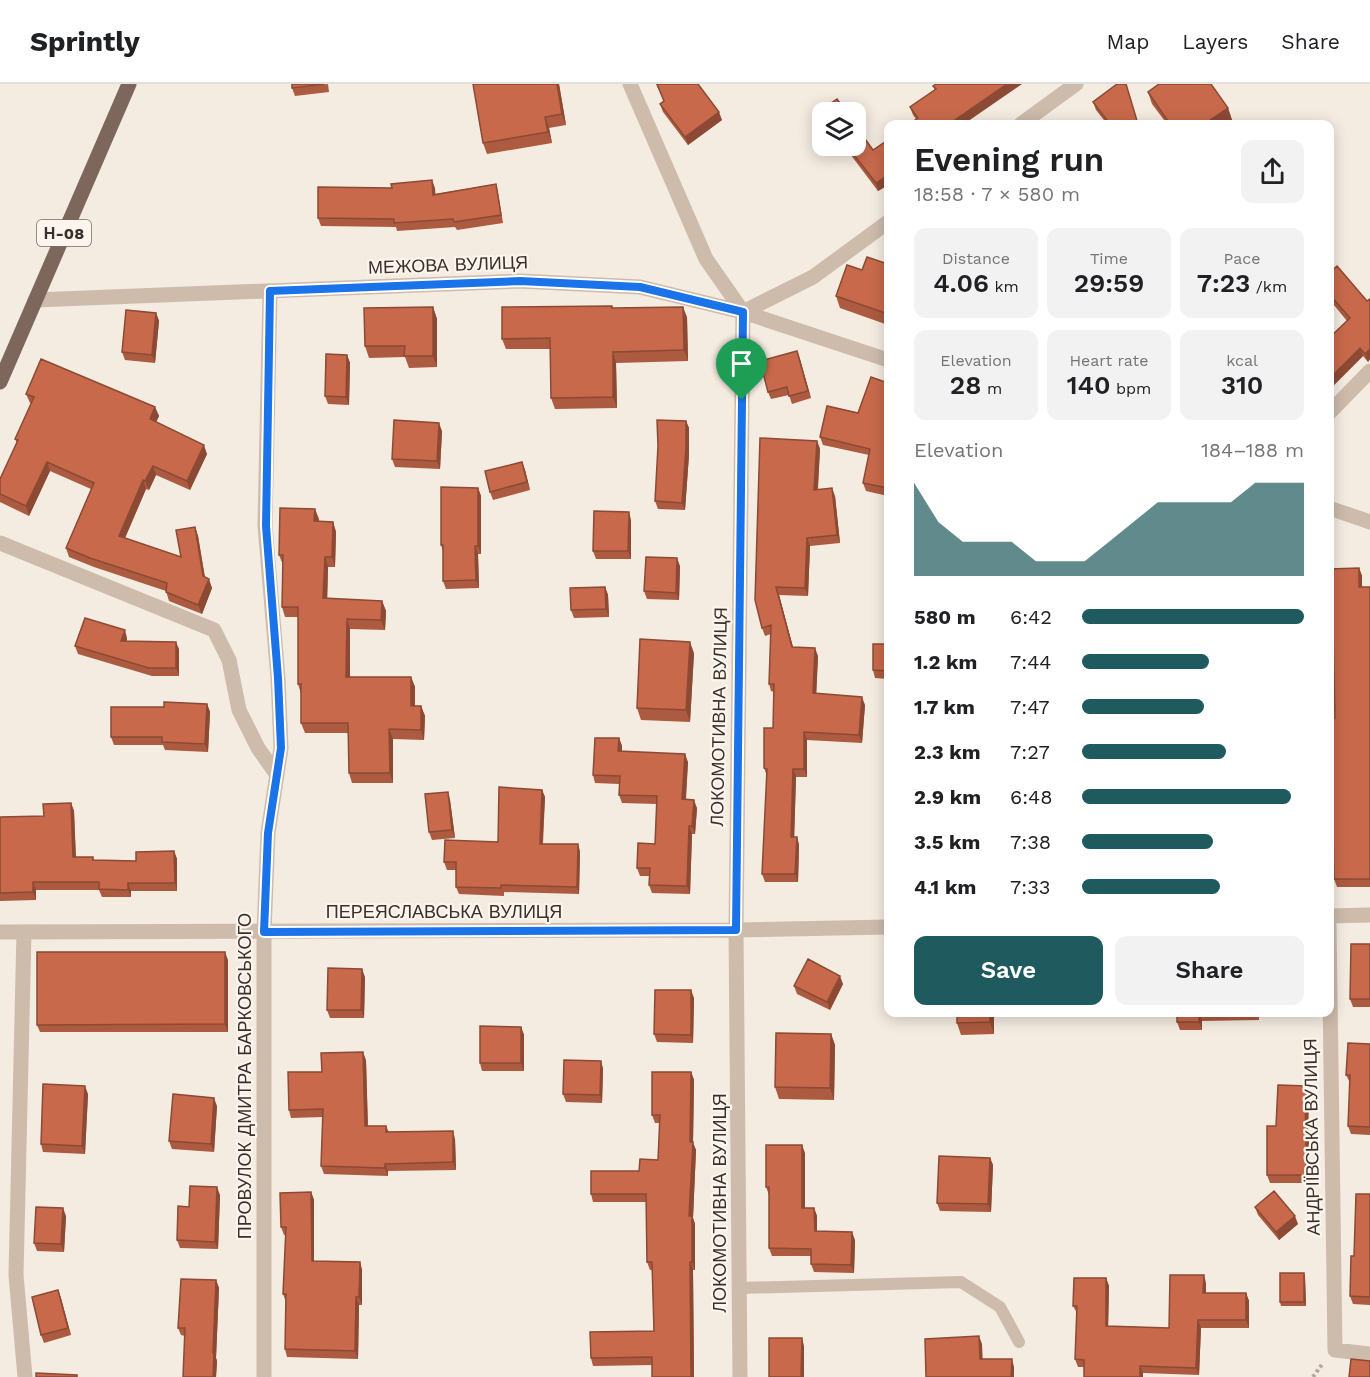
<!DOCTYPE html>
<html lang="en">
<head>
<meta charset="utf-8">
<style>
	:root { --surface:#fff; --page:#f2f2f2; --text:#202124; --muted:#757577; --line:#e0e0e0; --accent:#1f5a5e }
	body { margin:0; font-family:"Work Sans",sans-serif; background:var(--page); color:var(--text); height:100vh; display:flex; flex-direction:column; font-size:22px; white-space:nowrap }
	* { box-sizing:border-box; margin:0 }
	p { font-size:20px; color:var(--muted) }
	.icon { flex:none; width:33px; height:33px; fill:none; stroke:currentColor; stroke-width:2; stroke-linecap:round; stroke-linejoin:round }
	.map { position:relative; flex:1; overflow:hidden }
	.panel { position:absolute; left:884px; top:36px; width:450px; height:897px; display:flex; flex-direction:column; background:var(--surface); border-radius:12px; box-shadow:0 3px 15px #0003 }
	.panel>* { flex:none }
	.tools { position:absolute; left:812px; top:18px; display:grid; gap:12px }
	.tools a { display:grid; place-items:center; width:54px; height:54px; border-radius:12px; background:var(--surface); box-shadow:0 3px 15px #0003; font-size:30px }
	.pin { position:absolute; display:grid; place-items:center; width:51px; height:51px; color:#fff; margin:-62px -26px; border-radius:50% 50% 50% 0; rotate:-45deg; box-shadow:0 0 6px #0007 }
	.pin .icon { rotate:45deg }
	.round { display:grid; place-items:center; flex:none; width:63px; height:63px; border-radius:12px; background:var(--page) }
	.head { display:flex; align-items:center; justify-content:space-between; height:102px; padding:0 30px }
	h1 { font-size:33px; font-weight:600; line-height:45px }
	.figures { display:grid; grid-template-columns:repeat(3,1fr); gap:9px; height:102px; padding:6px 30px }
	.figures div { display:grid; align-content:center; border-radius:12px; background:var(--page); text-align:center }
	.figures b { font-size:26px; font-weight:600 }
	.figures small { font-size:16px; font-weight:400 }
	.figures p { font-size:16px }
	.chart { height:168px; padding:12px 30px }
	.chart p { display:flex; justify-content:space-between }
	.chart svg { width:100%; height:108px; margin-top:6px; fill:var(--accent); opacity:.7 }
	.action { display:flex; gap:12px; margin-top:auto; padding:12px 30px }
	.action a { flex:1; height:69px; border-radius:12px; background:var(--accent); color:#fff; font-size:24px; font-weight:600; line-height:69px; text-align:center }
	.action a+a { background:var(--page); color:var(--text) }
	ul { padding:0 30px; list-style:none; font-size:20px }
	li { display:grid; grid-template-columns:96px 72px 1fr; align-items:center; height:45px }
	li i { height:15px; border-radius:8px; background:var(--accent) }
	header { display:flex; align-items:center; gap:36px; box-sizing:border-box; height:84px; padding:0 30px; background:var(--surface); border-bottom:2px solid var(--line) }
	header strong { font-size:28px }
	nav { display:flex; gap:33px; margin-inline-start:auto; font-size:21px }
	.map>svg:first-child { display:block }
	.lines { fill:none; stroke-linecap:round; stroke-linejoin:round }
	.path { stroke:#b9a596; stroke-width:4; stroke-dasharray:3 3; stroke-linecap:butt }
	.lane { stroke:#cdbbac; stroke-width:12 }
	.street { stroke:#cdbbac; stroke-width:15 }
	.primary { stroke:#7d675c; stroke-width:15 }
	.wall { fill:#ac5a40 }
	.shaded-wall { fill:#8c4a34 }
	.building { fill:#c8694b; stroke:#8c4a34; stroke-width:1.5 }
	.route-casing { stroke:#fff; stroke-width:12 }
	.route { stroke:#1a73e8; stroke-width:8 }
	.labels { text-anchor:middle; stroke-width:4.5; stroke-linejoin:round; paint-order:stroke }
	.shield { fill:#fbf5ee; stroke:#756b66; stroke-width:1.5 }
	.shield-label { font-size:16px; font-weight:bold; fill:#3b302b }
	.street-label { font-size:18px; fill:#3b302b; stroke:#fbf5ee }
</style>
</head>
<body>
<header>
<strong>Sprintly</strong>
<nav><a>Map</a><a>Layers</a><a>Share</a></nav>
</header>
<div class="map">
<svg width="1370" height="1293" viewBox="0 0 1370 1293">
	<rect width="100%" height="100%" fill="#f4ebe1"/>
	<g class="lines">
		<path class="path" d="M1313 1293 1323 1279"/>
		<path class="lane" d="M740 1204 961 1198 1000 1223 1019 1258"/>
		<path class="street" d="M630 0 706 175 743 228 736 846 740 1293
			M1021 40 1076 0
			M35 216 520 197 640 203 743 228 888 276
			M743 228 813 193 888 138
			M1329 329 1370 287
			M1329 424 1370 438
			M0 459 214 546 229 576 239 626 258 664 277 691
			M1329 832 1370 831
			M1329 840 1335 1266 1370 1270
			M0 848 736 846 888 843
			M24 848 16 1191 25 1293
			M264 1293V848L268 749 281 664 278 594 265 442 270 207"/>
		<path class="primary" d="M0 298 129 0"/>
	</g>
	<path class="wall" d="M328 0 329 8 295 12 292 4Z
		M559 0 566 41 549 44 552 59 487 70 483 59Z
		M656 0H698L722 36 688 61 663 28 660 20 664 17Z
		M1022 0 916 35 913 31 910 23 935 6 933 2Z
		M1148 8 1228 24 1232 36 1225 40H1167L1152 20Z
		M1093 18 1139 40H1107L1096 26Z
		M822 28V44L818 38 815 30Z
		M888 56V101L878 107 844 62H855L873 66Z
		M496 100 498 108 503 139 457 146 455 143 397 147 396 143 321 142 318 134 435 104V110Z
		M888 180V241L840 224 836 212 862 186Z
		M1329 189 1367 217 1370 215V275L1368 278 1363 272 1329 306V254L1347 237 1329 215Z
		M433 223 437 235V283L409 284 405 273 369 274 365 262Z
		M613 224 687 233 688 277 616 279 617 324 555 325 551 314V265H506L502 255Z
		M156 229 159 237 155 279 125 276 122 268Z
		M797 267 811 314 792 320 789 311 771 315 768 308Z
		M347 271 350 279 349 321 328 320 325 312Z
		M888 299V412L866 407 863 399 869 371 823 361 820 353 858 329Z
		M26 310 155 323 159 332 156 338 207 370 190 406 156 391 149 406 146 405 125 454 181 473 195 443 198 452 205 493 212 504 202 530 169 517 166 507 94 483 69 473 66 464 91 405 50 387 29 432 0 418V395L17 359 15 355 32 319H30Z
		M686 337 689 344V371L685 426 658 425 655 417Z
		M442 347 440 385 395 383 392 375Z
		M817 357 820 365 818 406 835 412 840 459 810 462 808 512 779 511 793 563 818 572 816 609 865 621 862 659 807 656V693H796L794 753H797L799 761 798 798H765L762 790 767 692 764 684 773 644 774 608 771 607 769 600 771 550 765 552 762 544Z
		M525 386 530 406 493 416 490 408Z
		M478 404 481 412V470H478L479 504 446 505 443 497V467L441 461Z
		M319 435 318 437 333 438 336 448 335 483H328L327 515 382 517 386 527 385 546 350 545V593H411L415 603V622H421L425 632 424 656 393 655V699H352L349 689V649H305L301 639V610L298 600V533H285L282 523 283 481 279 471Z
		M631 436V475H596L593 467Z
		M680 482 679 516 647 515 644 507Z
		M1359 484 1362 492V503H1370V803H1337L1334 795 1335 634 1333 556 1330 548Z
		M605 503 608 511 609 533 574 534 571 526Z
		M127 554V557L179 565V592H152L78 570 75 562Z
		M888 560V595L875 594 873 586Z
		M694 569 690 638 641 636 637 624Z
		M207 620 210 628 208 668 165 666 163 661H114L111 653 164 623Z
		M619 654 622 662V667L688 678 686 716 697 724 695 750H692L690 810 652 809 649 801V792H640L637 784 655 760 657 720 622 719 619 711V700L595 699 593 691Z
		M542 706 545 713 543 760H578L580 768 579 810 504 808V812L459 810 456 803V786H447L444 778 498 758Z
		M450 716 455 754 432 756 429 748Z
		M71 719 74 727 76 773H93L94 776 136 777 174 767 177 775V807H131V813H102L99 806H36V816L0 817V777L44 732Z
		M1370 860V923H1353L1350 915Z
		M228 876V948H40L37 941Z
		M365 893 364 934H330L327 926Z
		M843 900 830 926 797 910 794 902Z
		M694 914 693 959 657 958 654 950Z
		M957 928H994V950L961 951 957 939Z
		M1177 928H1259V936L1202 937V946H1180L1177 938Z
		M521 943 524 951V987H482L480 979Z
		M831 950 835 961 834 1016 779 1015 775 1003Z
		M1370 960V1051L1351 1050 1348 1042 1350 999 1346 991Z
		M366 976 368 1042H386L389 1048 455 1055 456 1086 388 1087V1092L324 1090 321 1082 323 1033 291 1034 289 1026 322 988Z
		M601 977 603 985 602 1019 566 1018 563 1010Z
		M691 988 694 996 693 1059 696 1066 693 1134 695 1140V1186H693L694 1293H652V1281L593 1282 591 1274 654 1247 652 1186H650L647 1178 646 1118H593L591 1110 639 1087 658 1076 660 1039H655L652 1031Z
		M1307 1002 1309 1010 1308 1047 1309 1050V1099H1270L1267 1091 1276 1042Z
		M88 1010 85 1070 43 1068 41 1060Z
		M217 1022 214 1068 172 1065 169 1057Z
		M805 1069V1124H814L817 1132V1147L855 1156 854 1189 814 1188 811 1180V1172H772L769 1164V1111L766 1103Z
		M990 1074 993 1081 991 1128 940 1127 937 1119Z
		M311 1108 314 1116V1177L360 1178 362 1186V1221H359L358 1275 287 1273 285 1265 286 1218 283 1210 286 1151H284L281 1143Z
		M1370 1110V1221L1353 1220 1350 1212 1354 1172Z
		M220 1111 218 1165 180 1164 177 1156Z
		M1255 1123 1298 1140 1279 1156 1258 1131Z
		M66 1132 64 1168 37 1167 34 1159Z
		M1304 1189 1305 1193 1306 1222H1281L1280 1218Z
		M1106 1194 1109 1202 1108 1242 1169 1244 1206 1199V1209H1246L1249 1217V1244H1201L1199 1291 1143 1289V1293H1084V1283H1078L1075 1275 1077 1229 1073 1222Z
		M216 1196 219 1204 216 1274 217 1277 216 1293H183L185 1252 181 1251 178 1244Z
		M58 1206 71 1251 44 1259 41 1251Z"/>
	<path class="shaded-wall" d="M557 0H559L566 41 562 30Z
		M1007 0H1022L964 40H949Z
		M1228 24 1232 36 1225 40H1204Z
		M719 28 722 36 688 61 685 53Z
		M545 33 549 44 552 59 548 48Z
		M888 91V101L878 107 876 99Z
		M432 96 435 104 436 119 433 111Z
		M433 223 437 235V283L433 272Z
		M683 223 687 233 688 277 684 266Z
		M156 229 159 237 155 279 152 271Z
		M1360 264 1363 272 1329 306V295Z
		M1370 265V275L1368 278 1365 270Z
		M797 267 800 275 811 314 808 307Z
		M613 268 616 279 617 324 613 313Z
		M347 271 350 279 349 321 346 313Z
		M155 323 159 332 153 345 150 335Z
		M686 337 689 344V371L685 426 682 419Z
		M439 339 442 347 440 385 437 377Z
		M817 357 820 365 817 414 814 406Z
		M204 361 207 370 190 406 187 397Z
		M47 378 50 387 29 432 26 422Z
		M522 378 525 386 530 406 527 398Z
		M153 382 156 391 149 406 145 397Z
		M143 396 146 405 122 461 119 452Z
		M478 404 481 412V470L478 462Z
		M832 404 835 412 840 459 837 451Z
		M315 425 319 435 318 447 314 437Z
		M629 428 631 436V475L628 467Z
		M333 438 336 448 335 483 332 473Z
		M195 443 198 452 206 501 209 495 212 504 202 530 198 521 203 492Z
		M807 454 810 462 808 512 805 504Z
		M475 462 478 470 479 504 476 496Z
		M325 473 328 483 327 524 323 514Z
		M677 474 680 482 679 516 676 509Z
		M1359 484 1362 492V512L1359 503Z
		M605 503 608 511 609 533 606 525Z
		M776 503 779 511 795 571 792 563Z
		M382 517 386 527 385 546 381 536Z
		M347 535 350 545V602L346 593Z
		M125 546 127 554 124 565 121 557Z
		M176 558 179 565V592L176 584Z
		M690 558 694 569 690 638 686 626Z
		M815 564 818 572 816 617 813 609Z
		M411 593 415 603 414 632 411 622Z
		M862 613 865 621 862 659 859 651Z
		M207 620 210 628 208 668 205 660Z
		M421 622 425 632 424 656 421 646Z
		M389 645 393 655V699L390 689Z
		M804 648 807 656V693L804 685Z
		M619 654 622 662 621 675 618 667Z
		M685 670 688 678 685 723 682 715Z
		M793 685 796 693 794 761 791 753Z
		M542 706 545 713 542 767 540 760Z
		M448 708 450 716 455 754 452 746Z
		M694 716 697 724 695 750 692 742Z
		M71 719 74 727 76 781 73 773Z
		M689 742 692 750 690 810 687 802Z
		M797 753 799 761 798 798 795 790Z
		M578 760 580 768 579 810 577 803Z
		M174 767 177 775V807L175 799Z
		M33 798 36 806V816L33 808Z
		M128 799 131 807V813L128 806Z
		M225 868 228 876V948L225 940Z
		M362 885 365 893 364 934 361 926Z
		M840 892 843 900 830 926 827 918Z
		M691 906 694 914 693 959 691 951Z
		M990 928H994V950L990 938Z
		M1199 929 1202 937V946L1199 938Z
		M521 943 524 951V987L521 979Z
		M831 950 835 961 834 1016 830 1004Z
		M363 968 366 976 368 1050 365 1042Z
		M601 977 603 985 602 1019 600 1011Z
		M691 988 694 996 693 1059 696 1066 693 1134 695 1140V1186L692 1178 689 1132Z
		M85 1002 88 1010 85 1070 82 1062Z
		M1307 1002 1309 1010 1308 1047 1309 1050V1099L1306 1091 1305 1042Z
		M214 1014 217 1022 214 1068 211 1060Z
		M453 1047 455 1055 456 1086 453 1078Z
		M802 1061 805 1069V1132L802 1124Z
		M990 1074 993 1081 991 1128 988 1120Z
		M385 1080 388 1087V1092L385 1084Z
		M217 1103 220 1111 218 1165 215 1158Z
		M311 1108 314 1116V1185L312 1177Z
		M63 1124 66 1132 64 1168 61 1160Z
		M814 1124 817 1132V1155L815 1147Z
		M1295 1132 1298 1140 1279 1156 1276 1148Z
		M852 1148 855 1156 854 1189 851 1181Z
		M360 1178 362 1186V1221L359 1213Z
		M690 1178 693 1186 694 1293H691Z
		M1304 1189 1305 1193 1306 1222 1304 1218Z
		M1204 1191 1206 1199V1217L1203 1209Z
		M1106 1194 1109 1202 1108 1249 1106 1242Z
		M216 1196 219 1204 216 1274 217 1277 216 1293H213V1269Z
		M58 1206 61 1214 71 1251 68 1244Z
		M1246 1209 1249 1217V1244L1246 1236Z
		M356 1213 359 1221 358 1275 355 1267Z
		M1198 1236 1201 1244 1199 1291 1196 1284Z
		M979 1252 982 1260 983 1283 980 1275Z
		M802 1254 804 1262V1293H801Z
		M1012 1275 1014 1283V1293H1011Z
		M1140 1282 1143 1289V1293H1140Z"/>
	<path class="building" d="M292 0H325L292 4Z
		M473 0H557L562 30 545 33 548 48 483 59Z
		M657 0H698L719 28 685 53 660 20 664 17Z
		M936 0H1007L949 40H909L918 34 910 23 936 5 933 2Z
		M1117 0H1126L1138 40H1110L1093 18Z
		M1159 0H1211L1228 24 1204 40H1170L1148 8Z
		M837 15 846 28H822V40L815 30Z
		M855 41 873 66 888 56V91L876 99 847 62H855Z
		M432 96 433 111 496 100 501 131 454 138 453 135 394 139V135L318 134V103L392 104 391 100Z
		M867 173 888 180V230L836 212 847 181 862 186Z
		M1337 182 1367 217 1370 215V265L1365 270 1360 264 1329 295V254L1350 234 1329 210V189Z
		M612 222V224L683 223 684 266 613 268V313L551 314 550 254 502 255V223Z
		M433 223V272H404L405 262H365L364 224Z
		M126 226 156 229 152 271 122 268Z
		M797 267 808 307 789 312 787 303 768 308 760 277Z
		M326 270 347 271 346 313 325 312Z
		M41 275 155 323 150 335 204 361 187 397 153 382 145 397 143 396 119 452 181 473 176 446 195 443 203 492 209 495 198 521 166 508 167 499 90 474 66 464 94 399 47 378 26 422 0 410V395L18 356 15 355 34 313 26 310Z
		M871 293 888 299V404L863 399 870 365 820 353 827 322 858 329Z
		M394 336 439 339 437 377 392 375Z
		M657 336 686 337V363L682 419 655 417 658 362Z
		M760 354 817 357 814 406 832 404 837 451 807 454 805 504 776 503 792 563 815 564 813 609 862 613 859 651 804 648V685H793L791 753H797L795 790H762L767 685 764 684V644H773L774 600H769L771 541 762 544 755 516Z
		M522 378 527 398 490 408 485 387Z
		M441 403 478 404V462H475L476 496 443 497V461H441Z
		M280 424 315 425 314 437 333 438 332 473H325L323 514 382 517 381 536 347 535 346 593H411V622H421V646L389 645 390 689H349L348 639H301V600H298V523H282L283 471H279Z
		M594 427 629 428 628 467H593Z
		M646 473 677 474 676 509 644 507Z
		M1359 484V503H1370V795H1334L1331 634H1335L1333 548H1330L1329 485Z
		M605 503 606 525 571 526 570 504Z
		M85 534 125 546 121 557 176 558V584H149L75 562Z
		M640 555 690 558 686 626 637 624Z
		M873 560H888V587L873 586Z
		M164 618 207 620 205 660 162 658V653H111V623H164Z
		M595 654H619L618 667 685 670 682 715 694 716 692 742H689L687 802 649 801 650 784H637L638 759 655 760 657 712 619 711 620 692 593 691Z
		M499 703 542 706 540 760H578L577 803 501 801V804L456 803V778H444L445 756 498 758Z
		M448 708 452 746 429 748 425 710Z
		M71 719 73 773H93V776L136 777V768L174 767 175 799H128V806L99 805V798H33V808L0 809V733L44 732 43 720Z
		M1351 860H1370V915H1350Z
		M37 868H225V940L37 941Z
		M808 875 840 892 827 918 794 902Z
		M328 884 362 885 361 926H327Z
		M655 906H691V951L654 950Z
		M957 928H990V938L957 939Z
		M1177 928H1256V929H1199V938H1177Z
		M480 942 521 943V979H480Z
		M776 949 831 950 830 1004 775 1003Z
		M1348 959 1370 960V1043L1348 1042 1350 991H1346Z
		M363 968 365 1042H386V1048L453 1047V1078L385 1080V1084L321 1082 323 1025 289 1026 288 988H322L321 969Z
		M564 976 601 977 600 1011 563 1010Z
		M652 988H691L690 1058H693L689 1132H692V1178H690L691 1293H652V1273L591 1274 590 1248 654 1247 652 1178H647L646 1110H591V1087H639L640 1075 658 1076 660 1031H652Z
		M43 1000 85 1002 82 1062 41 1060Z
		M1278 1001 1307 1002 1305 1042H1306V1091H1267V1042H1276Z
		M173 1010 214 1014 211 1060 169 1057Z
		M766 1061H802V1124H814L815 1147 852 1148 851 1181 811 1180V1165L769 1164V1103H766Z
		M939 1072 990 1074 988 1120 937 1119Z
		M190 1102 217 1103 215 1158 177 1156 178 1122 189 1123Z
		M1274 1107 1295 1132 1276 1148 1255 1123Z
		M311 1108 312 1177 360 1178 359 1213H356L355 1267 285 1265 286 1210H283L286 1143H281L280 1109Z
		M1356 1110H1370V1213L1350 1212 1351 1172H1354Z
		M36 1123 63 1124 61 1160 34 1159Z
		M1280 1189H1304V1218H1280Z
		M1170 1191H1204L1203 1209H1246V1236H1198L1196 1284 1140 1282V1293H1084V1276L1075 1275 1077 1222H1073L1074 1194H1106V1242L1169 1244Z
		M181 1195 216 1196 213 1269H214L213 1293H183L185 1244H178Z
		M58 1206 68 1244 41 1251 32 1213Z
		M979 1252 980 1275H1012L1011 1293H926L925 1255Z
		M769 1254H802L801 1293H769Z
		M1351 1275 1370 1277V1293H1349Z
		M36 1289 77 1291V1293H36Z"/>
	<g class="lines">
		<defs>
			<path id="route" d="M520 197 640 203 743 228 736 846 264 848 268 749 281 664 278 594 266 442 270 207Z"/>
		</defs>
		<use href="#route" class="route-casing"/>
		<use href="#route" class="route"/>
	</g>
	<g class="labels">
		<rect class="shield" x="37" y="136" width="54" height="26" rx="4.5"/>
		<g class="shield-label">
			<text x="64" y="155">Н-08</text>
		</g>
		<g class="street-label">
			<text transform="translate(448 181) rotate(-2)" y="6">МЕЖОВА ВУЛИЦЯ</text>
			<text transform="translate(719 633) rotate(-89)" y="6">ЛОКОМОТИВНА ВУЛИЦЯ</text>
			<text x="444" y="834">ПЕРЕЯСЛАВСЬКА ВУЛИЦЯ</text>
			<text transform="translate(245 992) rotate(-90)" y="6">ПРОВУЛОК ДМИТРА БАРКОВСЬКОГО</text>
			<text transform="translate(1312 1053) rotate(-91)" y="6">АНДРІЇВСЬКА ВУЛИЦЯ</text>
			<text transform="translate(720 1119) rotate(-90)" y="6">ЛОКОМОТИВНА ВУЛИЦЯ</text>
		</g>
	</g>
</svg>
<div class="tools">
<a><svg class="icon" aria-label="layers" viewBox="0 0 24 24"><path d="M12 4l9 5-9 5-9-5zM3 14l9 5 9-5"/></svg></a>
</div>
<div class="pin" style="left:742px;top:316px;background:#1e9e55"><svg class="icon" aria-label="arrive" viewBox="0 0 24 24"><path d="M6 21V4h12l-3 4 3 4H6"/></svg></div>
<section class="panel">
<div class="head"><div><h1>Evening run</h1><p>18:58 · 7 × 580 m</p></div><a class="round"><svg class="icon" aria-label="share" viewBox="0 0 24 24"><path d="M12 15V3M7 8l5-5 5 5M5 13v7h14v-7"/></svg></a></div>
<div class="figures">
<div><p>Distance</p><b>4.06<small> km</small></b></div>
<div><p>Time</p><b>29:59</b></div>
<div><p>Pace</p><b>7:23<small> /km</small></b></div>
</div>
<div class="figures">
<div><p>Elevation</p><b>28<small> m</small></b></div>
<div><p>Heart rate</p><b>140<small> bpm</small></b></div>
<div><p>kcal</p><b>310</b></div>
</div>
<div class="chart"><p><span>Elevation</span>184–188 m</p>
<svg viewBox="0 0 160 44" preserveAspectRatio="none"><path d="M0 44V6L10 22L20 30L30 30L40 30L50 38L60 38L70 38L80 30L90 22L100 14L110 14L120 14L130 14L140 6L150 6L160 6V44z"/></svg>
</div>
<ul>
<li><b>580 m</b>6:42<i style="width:100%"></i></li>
<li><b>1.2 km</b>7:44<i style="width:57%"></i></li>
<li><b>1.7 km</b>7:47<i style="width:55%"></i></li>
<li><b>2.3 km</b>7:27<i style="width:65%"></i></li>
<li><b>2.9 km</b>6:48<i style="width:94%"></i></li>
<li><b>3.5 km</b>7:38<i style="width:59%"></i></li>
<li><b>4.1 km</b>7:33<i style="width:62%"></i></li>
</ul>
<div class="action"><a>Save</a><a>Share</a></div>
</section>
</div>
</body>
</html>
